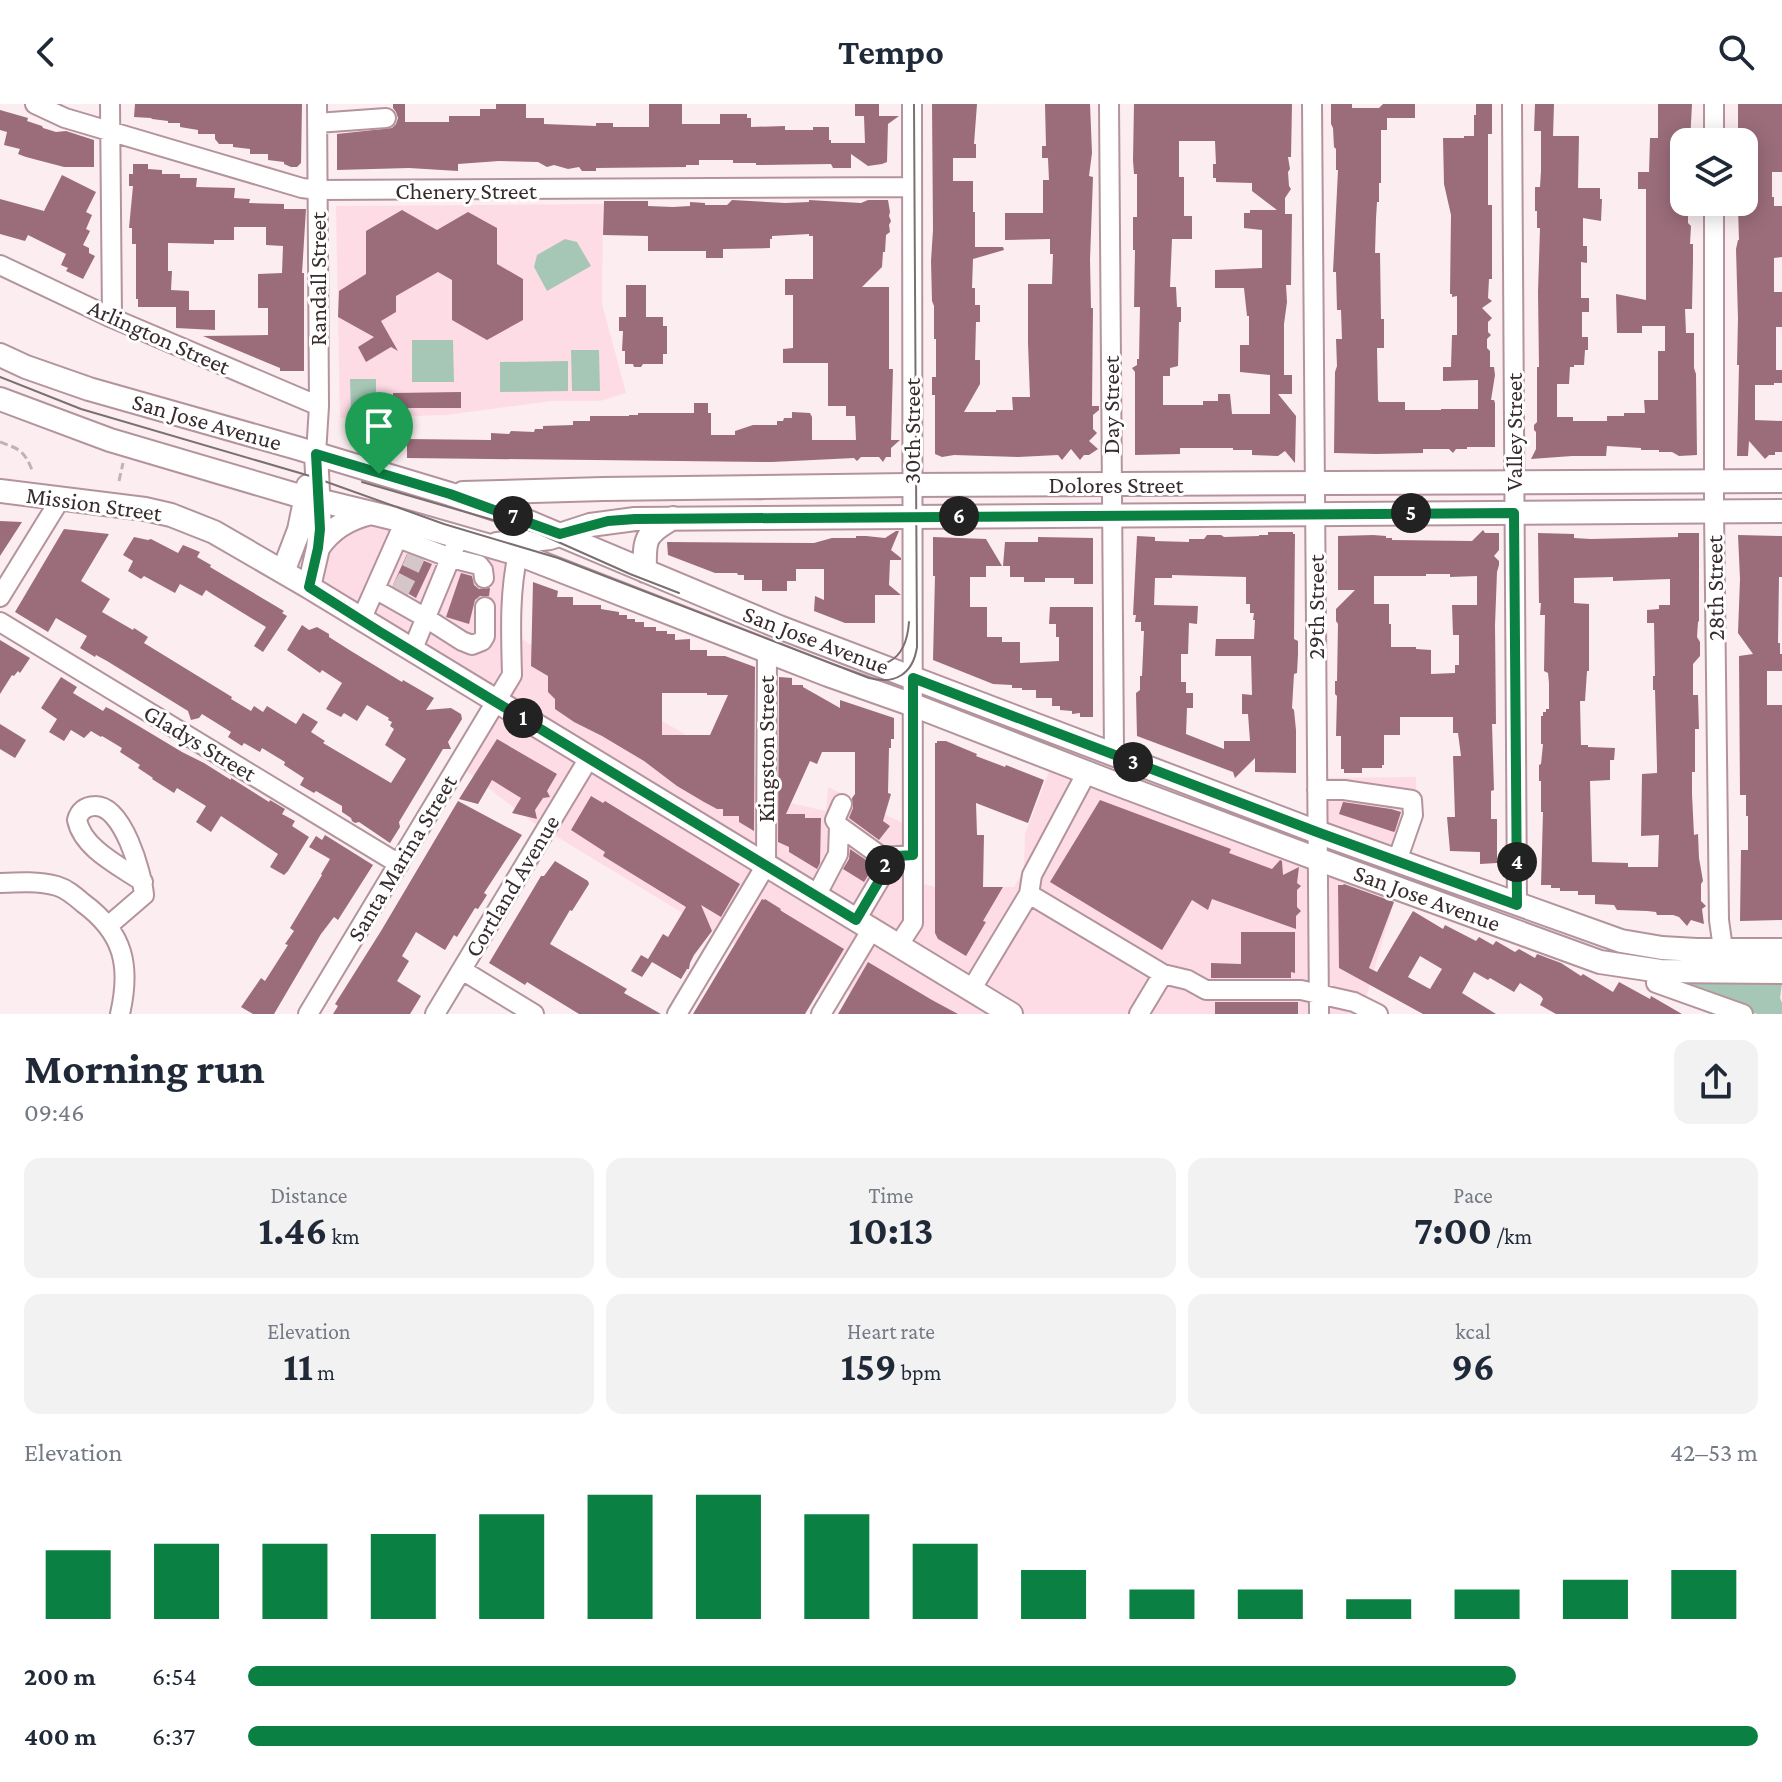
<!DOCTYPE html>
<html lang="en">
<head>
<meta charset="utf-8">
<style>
	:root { --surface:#fff; --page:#f2f2f3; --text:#1f2937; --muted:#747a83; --accent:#0b8043 }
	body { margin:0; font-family:"Crimson Pro",serif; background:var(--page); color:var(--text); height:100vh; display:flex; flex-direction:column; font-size:30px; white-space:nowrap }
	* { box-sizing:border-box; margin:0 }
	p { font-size:26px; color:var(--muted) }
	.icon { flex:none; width:44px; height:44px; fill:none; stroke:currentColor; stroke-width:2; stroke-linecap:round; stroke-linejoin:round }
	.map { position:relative; height:910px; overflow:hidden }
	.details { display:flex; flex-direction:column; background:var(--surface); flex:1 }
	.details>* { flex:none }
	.controls { position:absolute; left:1670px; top:24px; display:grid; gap:16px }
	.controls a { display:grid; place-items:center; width:88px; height:88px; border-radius:16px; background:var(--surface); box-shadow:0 4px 20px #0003; font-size:40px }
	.pin { position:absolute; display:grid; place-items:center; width:68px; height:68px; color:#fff; margin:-82px -34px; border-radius:50% 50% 50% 0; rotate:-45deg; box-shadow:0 0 8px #0007 }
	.pin .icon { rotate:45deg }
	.km { position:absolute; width:40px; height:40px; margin:-20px; border-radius:50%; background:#222; color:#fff; font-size:22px; line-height:40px; text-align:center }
	.round { display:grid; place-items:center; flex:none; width:84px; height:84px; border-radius:16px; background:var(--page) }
	.overview { display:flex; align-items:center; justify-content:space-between; height:136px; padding:0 24px }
	h1 { font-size:44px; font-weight:700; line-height:60px }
	.metrics { display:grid; grid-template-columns:repeat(3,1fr); gap:12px; height:136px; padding:8px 24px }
	.metrics div { display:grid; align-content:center; border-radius:16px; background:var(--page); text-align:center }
	.metrics b { font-size:40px; font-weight:700 }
	.metrics small { font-size:22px; font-weight:400 }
	.metrics p { font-size:22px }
	.chart { height:224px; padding:16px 24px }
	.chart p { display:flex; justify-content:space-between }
	.chart svg { width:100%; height:144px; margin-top:8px; stroke:var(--accent); stroke-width:6 }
	ul { padding:0 24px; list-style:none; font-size:26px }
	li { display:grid; grid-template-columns:128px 96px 1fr; align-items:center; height:60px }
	li i { height:20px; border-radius:10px; background:var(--accent) }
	header { display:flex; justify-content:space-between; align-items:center; height:104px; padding:0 24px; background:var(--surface); font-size:36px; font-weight:700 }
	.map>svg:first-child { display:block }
	.built { fill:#fedce5 }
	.green { fill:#a6c7b5 }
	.building { fill:#9b6d7a; fill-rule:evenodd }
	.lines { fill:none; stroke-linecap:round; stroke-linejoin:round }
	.minor-tunnel { stroke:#d4c6c9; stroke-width:18; stroke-dasharray:18 9; stroke-linecap:butt }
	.minor-casing { stroke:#b4949c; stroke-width:22 }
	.major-casing { stroke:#b4949c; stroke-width:26 }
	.path { stroke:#c0b3b6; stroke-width:3; stroke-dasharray:8 4; stroke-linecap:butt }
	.minor { stroke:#fff; stroke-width:18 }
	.major { stroke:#fff; stroke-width:22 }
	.tram { stroke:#7c6f72; stroke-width:2 }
	.route-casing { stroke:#fff; stroke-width:16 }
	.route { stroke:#0b8043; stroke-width:10 }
	.labels { text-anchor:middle; stroke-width:6; stroke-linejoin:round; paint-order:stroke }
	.street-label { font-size:24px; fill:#392c2f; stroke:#fff }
</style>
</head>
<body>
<header><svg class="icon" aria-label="back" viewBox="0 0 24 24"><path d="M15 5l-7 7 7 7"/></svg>Tempo<svg class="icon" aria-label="search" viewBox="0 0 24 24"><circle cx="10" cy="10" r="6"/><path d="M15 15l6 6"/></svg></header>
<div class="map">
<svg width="1782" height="910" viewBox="0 0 1782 910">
	<rect width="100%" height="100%" fill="#fbedf0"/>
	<path class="built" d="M603 100 602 200 626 289 600 297H552L446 311 340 314 336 102Z
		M371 409 510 449 511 529 765 677 771 695 826 707 828 683 913 724V777L935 783H1014L1024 765 1025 730 1054 655 1317 754V674L1416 673V709L1412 735 1364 901 1378 910H889L845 885 836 902 531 717 459 661 497 599 309 483 318 444Z"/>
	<path class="green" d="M565 135 577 138 591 162 547 187 534 163 537 151Z
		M412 236H453L454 278H412Z
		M571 246H599L600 287H572Z
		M568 257V287L500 288V258Z
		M350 275H376V298H373V306H351Z
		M1657 874 1782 879 1780 894 1782 899V910H1757Z"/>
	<path class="building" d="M135 0H302L301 59 297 63H291L284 60V58L268 56V50H250V45L233 43V40H219L215 35V30H198V26L180 23V19H168V17L152 15 151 14 134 13Z
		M393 0H405V18H449V12H480V5H496V0H526V14H544V20L596 22V19H613V23H649V0H682V20H720V10H747V14H751V23L785 22V26H813V23H829V36H831V39H865L864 12H855V0H879V12H899L888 20 887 58 882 60 868 62 851 50V64H833L831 60 756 61V59H733V56H699V61H686V63L596 64V67H582L579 63 568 65 554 61 547 63 538 58 499 57 458 60V67L409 64 337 66V30L392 24 396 20 398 14 396 8 393 4Z
		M932 0H977L974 40H976V54H953V77H973V108H975V143H1003L1004 146 973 155 972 184H975V201H980V218H976L975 256H980V280L964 308H996V306H1013L1012 293H1030L1028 239V180H1052L1053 150H1050V135L1005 136V109H1043V76H1049L1048 54H1042V42H1046L1045 0H1090L1092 49 1089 72 1093 73 1090 156 1091 204H1093L1092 302H1099V306L1093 311V325L1097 329 1089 337 1098 345 1089 351H1084L1080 356 1071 345 1062 356 1058 351 1018 353 954 351 942 353 935 350V291H932V273H936V235H934V202L932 197 931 157 933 126Z
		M1134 0H1292L1291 53H1288L1290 65 1288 68 1289 82 1291 85 1285 94V110H1292L1291 181H1286L1287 198 1284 220V271H1292V290H1278L1296 312 1295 359 1285 347 1278 352 1252 351V346H1233V344H1180V350L1135 351V268L1132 264 1137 261V255H1139L1140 203H1134L1135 146H1133V113H1137V70H1134L1133 56ZM1179 37H1215L1216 60H1213V74H1216V78L1252 79V87L1277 106H1250V109H1244V124L1262 126V164L1215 166V184H1244L1247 212H1249V241H1240V268L1270 271V310H1232L1230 290H1218V297H1203V301H1163V272H1170V264L1178 262 1179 218H1181V203H1177L1176 183H1170L1172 135H1192V112H1184V73H1179Z
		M1331 0H1352V4H1379L1383 0H1415V14H1387V26H1381V79H1379V98H1377L1376 114 1375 149H1380L1381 215H1384V244H1377L1378 296 1379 298H1405V306H1441V305H1478V276L1443 277V263H1451L1452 231H1457V192L1452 193V190H1450L1451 111 1444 80 1443 34H1464V32H1474V11H1476V0H1492V30H1488V101H1492V175H1489L1488 194 1492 197 1482 204 1492 214 1488 218V228L1491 231 1487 235V244L1490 247V263H1494L1495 271 1491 296H1494L1495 299V343H1467V345H1456L1453 349 1449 345H1423V349L1376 350 1334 349 1335 268 1337 262 1336 235H1342L1341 206H1337L1336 168H1333L1338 66H1336V45L1334 43 1333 24 1331 20Z
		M1535 0H1554L1553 32H1579L1578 84H1600V95H1602L1601 117 1583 114V142H1587V159L1581 158V194H1589V208H1582V233H1588V246H1585L1584 261H1574V263H1570L1569 280H1557V313H1573V317H1607V312H1624V309H1645L1644 296H1658V247H1665V222H1642V229H1617L1616 190 1646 196V85H1638V68H1649L1650 34H1658V0H1692L1690 38H1684V98H1688V119L1691 122 1690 140H1693V157L1692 205H1685L1686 229H1694V264L1696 270 1697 351 1679 352 1672 348H1659V346H1641V344L1607 342 1606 352H1572L1531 355 1536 345V328L1534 326V321L1537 318V263H1539L1538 188 1540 124H1537V107H1535V83H1540L1541 67V27H1534Z
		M1738 0H1782V68H1772V93H1774V102H1782V153L1774 154V188H1782V223H1776V266H1782V279H1774V281H1755V316L1782 317V348H1775V351H1769L1765 355 1749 337 1748 352H1737L1739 261H1737L1738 214 1736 145 1738 136H1739L1738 104 1740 103V98H1744V38H1742V31H1738Z
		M0 6 28 14 27 17 42 22 43 24 56 28 66 27 94 36V63H64L26 53 18 50 20 45 4 41 7 28 0 26Z
		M133 60H148V65L162 66V70H180V74H197L196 83 235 84 234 94 250 95 249 99 284 100V105H306L302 169H304V267H280V264L203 232 268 231V204H258V170L282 169 283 142 266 141V123H234V136H214V140L168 139V167H172L171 186 189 187V206H215V226L176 224V203H138V195H136V140H132V124H129L133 82H129V70H133Z
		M62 71 96 88 86 108 92 111 86 125 90 127 83 141 89 144V149L95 152 83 175 66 167 68 164 61 161 66 150 28 131 25 137 0 130V95L44 107Z
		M732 96 785 99 809 98V96L861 99 868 96H888L890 108 889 112 891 117 889 121 890 128 886 131 885 148H883L882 163 862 183H889V265H893L891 336H900L891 344V353H886L883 358 879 353H861L857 357 854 354 772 358 407 354V335L491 336V329L509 330 511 327 534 328 535 325H543V322L573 321V317H590V312H629V311H638V309H694V299H708V309H711V331H735V327L753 321H777V317H783L784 314H792V308L810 309 812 313V336H856L855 312H846V302H828V259H783V245L793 244V191H785V175H813V132H809V130L772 132V135H770V144L723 145V154H706V147H648V132L603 131 604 97H648V102L673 103 690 102V98L705 99V101H727Z
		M402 106 437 126 468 108 497 124V160L523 175V216L487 236 452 216V176L438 168 396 192V208L381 217 398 247 391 243 366 258 358 243 374 233 338 213 339 187 366 170V127Z
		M626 181H646V213H663V222H667V250H663V260H643L641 263H634L633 260H625V247H622L623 227H619V213H626Z
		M461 288V304H393V289Z
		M0 417 22 418 0 452Z
		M64 425 109 430 81 477 110 495 102 508 133 526 134 524 148 533 144 539 232 593 231 595 251 607 254 602 263 608 267 602 296 620 303 609 318 618 311 628 325 637 323 639 391 679 406 655 385 641 394 625 390 622 392 618 388 616 389 614 367 601 357 617 344 609 341 613 326 605 342 579 322 566 320 569 287 546 302 521 309 526 317 523 329 530V533L351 547 402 578 403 576 434 594 426 606 451 604 461 610 462 615 448 638 451 645H443L399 718 400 723 390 739 359 718 355 719 352 717 351 714 342 708V702L316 687 314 689 300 681 304 674 284 661 285 658 262 644 260 648 244 639 242 642 228 633 231 628 202 610 199 614 191 616 188 607 107 557 96 551 95 553 80 544 87 532 56 514 48 528 15 508Z
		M1483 426 1485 429H1499V446L1494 452 1499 457V461L1497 468 1495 521 1496 620H1492L1494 686 1491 687V715H1497V759L1480 760V748L1450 747 1447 713H1455L1453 652H1461L1458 629H1453V613H1400V631H1384V661H1382V664H1362V669H1344V665H1341V632H1336L1337 592 1335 590V577H1337L1338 520 1336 517V505L1355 486H1338V432L1373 431 1386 432V434H1392V436L1472 437ZM1426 470H1450V473L1477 472V501H1452L1453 531H1459V561H1455V569L1431 570V546L1416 545V543H1391V520H1389V500H1374V472H1426Z
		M896 427H899L891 446 901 454V456H890L889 481 901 491H875V519H845L814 507 815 492 824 496V465H796V477H787V487H762V476H744V471H738L737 469H715L668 451 667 438 814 439 832 434H856V432H866L885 434Z
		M1268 428H1293V430H1295L1294 535 1298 537V550L1297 569 1294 570 1292 604 1294 606 1296 626V669L1255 668V654L1235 674 1233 668 1137 632 1136 589 1140 586V572H1142L1144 527H1141V518H1135L1136 511H1133L1137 432 1155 433V437L1189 438V435H1204L1207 431H1221L1224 433 1259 432V431H1268ZM1172 471 1246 473V500H1250V509H1254L1253 516H1255L1254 535H1216L1215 552H1251L1252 591 1242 590V610H1248L1250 637H1224V645L1186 630 1187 604H1193V589H1186V578H1181V550H1188L1189 519 1197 520 1198 502 1154 501 1155 474H1172Z
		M1538 429 1574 430V434L1591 435 1678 433V429H1699V517L1698 518 1697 533 1700 538V552L1693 560V591H1698L1699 625H1695V668H1692V690L1694 731 1698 730 1699 754 1703 777 1701 780V797L1706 802 1702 805 1704 820 1691 816 1687 822 1679 813 1673 811H1657L1656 808 1647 807 1617 806 1614 801 1595 800V791H1578V787H1560V784H1551V781H1541L1543 708H1541V677H1539V661L1541 660 1543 640H1541V612H1543V608H1546V605H1549V579L1548 569 1544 567 1545 511H1540L1541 499H1539ZM1613 473V477L1670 475V501H1659V505L1647 506V519H1654L1655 572H1653V586H1655L1657 662V669L1642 670 1641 732 1659 731 1658 763H1628V759L1592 758 1590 677 1610 676V656H1614L1615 644 1588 643V641H1581L1580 597H1585L1587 567H1589V500L1574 499V474Z
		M1738 431 1782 432V473H1779L1778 539H1780V550H1782V567H1767V601H1782V816L1740 817 1741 746H1748V712H1746V691H1740L1739 552 1753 550 1738 529 1740 475Z
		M134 433 148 436 151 435 178 449 183 441 200 448 197 453 211 461 210 463 284 507 282 509 287 512 263 548 254 542 266 523 212 490 206 486 202 492 180 480 175 489 144 472 141 475 128 467 133 457 123 451Z
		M933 433 986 435 1002 462H986V473H970V503H987V533H1002V538H1020V559L1059 557V533H1056V520H1049L1050 503H1093V613H1080V609L1072 610V607L1060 606V602H1052V594H1036V586H1022V584H1012V581L993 580 933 556 935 472H933Z
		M1038 433 1093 434V480H1074V474H1045V478H1024V473H1010V462H1003L1005 438H1038Z
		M407 450 432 460 416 494 393 481Z
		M461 469 472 472 474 481 479 485 490 484 489 492H480L475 496 469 520 446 513Z
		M533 478 558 487 557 493H573V501H601V505L619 508V511H627V515H635V518H644V523H656V527H667V530H675V536L690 535V546H707V552H725L755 563 754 727 739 718V712H723V705H717L704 698 677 682 644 657 602 632 574 618 555 605V595L548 588V572L531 562ZM662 589H707V591H728L710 631H662Z
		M0 536 30 554 20 569 18 567 14 572 12 571 0 590Z
		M61 573 77 583 73 589 103 607 106 603 112 606 182 648 204 659 231 676V674L269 698 270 696 285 705 282 710 295 717 292 722 309 733 288 767 284 771 270 763 278 750 221 712 211 728 196 718 206 702 177 684 174 689 152 675 153 674 138 664 140 661 120 648 122 644 102 632 101 633 91 627 84 634 71 626 64 637 49 628 57 615 41 604Z
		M779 573 792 574V581H803V583L840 604V596L894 614V635H891V644H889L888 689 891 690 883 717 890 722 879 736 849 714 853 704 852 694 855 690V648H822L817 660 810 657 786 710H805V714H821L820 759 817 765 789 748V743L778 738Z
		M0 620 26 636 15 654 0 645Z
		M497 635 557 670 547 687 550 693 543 694 535 706 537 715 512 709 521 694 492 676 478 700 459 695Z
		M937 637H946L977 650 976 652 1005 663 1006 661 1044 676 1028 719 976 699 977 731H984L983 783H1003L983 817 986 818 966 852 938 835 935 829V639H937Z
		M591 692 603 699 605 697 740 780 721 813 701 801 712 827 694 851 690 859 689 865H687L681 875 652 858 642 873 631 867 641 851 648 855 663 830 668 833 686 803 603 752 605 748 571 726Z
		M1100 696 1231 745 1229 749 1272 765 1280 756 1282 757 1283 771 1299 763 1297 779 1301 782 1297 786V803L1301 807 1296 812V825L1212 795 1208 806 1192 796 1162 846 1050 778Z
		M458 697 522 731 484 789 487 791 478 805 475 804 457 833 454 831 445 846 416 828 402 852 409 857 397 877 421 892 410 910H333L338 902 335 900 381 827Z
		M1343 698 1391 705 1401 708 1395 727 1394 728 1339 710Z
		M325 731 373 761 338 816 334 813 321 830 274 910H253L241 903 261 874 265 877 288 841 285 840 294 827 290 824 322 771 321 770 330 755 309 743 316 732 322 736Z
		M850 745 872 760 873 764 864 778 843 765 849 755Z
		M555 757 588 777 589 780 572 807 570 806 550 840 627 885 624 889 661 910H579L527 878 525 881 489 859 541 772H544Z
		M1344 780 1394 798 1369 864 1377 868 1413 807 1443 825 1445 821 1476 837 1479 833 1493 841 1496 837 1515 848 1519 845 1535 854 1537 850 1561 859 1581 872 1583 870 1613 888 1619 878 1650 895 1651 892 1682 910H1556L1540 901 1543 895 1541 892 1520 879 1514 888 1490 874 1488 876 1474 868 1462 889 1496 910H1423L1339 864 1338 781H1343ZM1420 852 1442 865 1430 885 1408 873Z
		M762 795 764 796 765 795 781 805 780 806 783 808 844 845 805 910H693Z
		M1241 828H1295V869L1291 868V874H1211V859L1241 860Z
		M868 858 932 896 958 910H838Z
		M1215 898H1298V910H1215Z"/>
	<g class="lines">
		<path class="minor-tunnel" d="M406 453 430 464
			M395 477 418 489"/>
		<defs>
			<path id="minor" d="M35 0 65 14 302 84 318 86 911 83
				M110 0 112 214
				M1109 0 1114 650
				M1312 0 1319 910
				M1512 0 1517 801
				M1714 0V38
				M317 19 386 14
				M1714 98V407L1719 816 1725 859
				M0 161 112 214 319 302
				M316 350 319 302 317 0
				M379 370 382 324
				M398 434 451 454 479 461 483 466 484 474
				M375 485 426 514 462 537 472 541 482 537 485 532V503
				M0 493 61 394
				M361 516 405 417
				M0 518 399 760
				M412 547 459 433
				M1317 686H1344L1412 696 1413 711 1397 757
				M839 722 835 716 842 700
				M0 779C19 778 39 777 57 782 67 785 75 792 83 799 124 829 131 862 120 910
				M1029 790 1163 870 1139 910
				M816 792 838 750 839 722 882 753 913 751
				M856 816 886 765 882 753
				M108 822 144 791C142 769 123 701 95 702 85 702 79 708 77 716 83 745 120 762 143 778
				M898 842 913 819 912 0
				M462 866 534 910
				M1163 870 1188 876 1206 886H1301L1354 898 1378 910
				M1656 879 1743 910
				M971 886 1029 790 1032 771 1087 668
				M308 910 512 571C511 531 509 489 518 450
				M435 910 589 654
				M677 910 766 761 767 548
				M821 910 872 825"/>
			<path id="major" d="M0 251 26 263 89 285 297 344 450 390 510 410 779 523 1317 728 1621 837 1662 844 1696 846H1782
				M0 295 110 336 293 390 396 415 518 450 828 571 913 601 1114 679 1317 755 1600 858 1660 867 1782 868
				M0 387 145 405 171 411 214 428 309 483 1011 910
				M463 389 603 385 908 381 1782 377
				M497 440 550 434 590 421 635 415 1782 407
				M318 444C331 424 349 414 371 409
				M645 467C644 436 644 430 673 414
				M283 468 299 426 308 382
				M309 483 318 444 320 425 316 350"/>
		</defs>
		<use href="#minor" class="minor-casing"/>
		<use href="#major" class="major-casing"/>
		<path class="path" d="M0 338C19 345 24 346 32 366
			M119 377 123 359"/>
		<use href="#minor" class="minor"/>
		<use href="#major" class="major"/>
		<path class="tram" d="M0 273 81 305 310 372 444 420 558 454 869 574C895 581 913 570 917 543L914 0
			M362 378 538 429 630 470 679 489
			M846 555C882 569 906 559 909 518"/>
	</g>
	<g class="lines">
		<defs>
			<path id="route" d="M316 350 450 390 560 430 608 417 635 415 1514 409 1517 801 1317 728 913 574V751L882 753 886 765 856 816 380 528 309 483 318 444 320 425Z"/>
		</defs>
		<use href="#route" class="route-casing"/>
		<use href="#route" class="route"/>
	</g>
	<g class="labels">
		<g class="street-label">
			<text x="466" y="95">Chenery Street</text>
			<text transform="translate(318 175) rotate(-90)" y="8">Randall Street</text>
			<text transform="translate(159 233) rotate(24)" y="8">Arlington Street</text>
			<text transform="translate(1111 301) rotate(-90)" y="8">Day Street</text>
			<text transform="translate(207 318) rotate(16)" y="8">San Jose Avenue</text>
			<text transform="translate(912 327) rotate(-90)" y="8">30th Street</text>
			<text transform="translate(1514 328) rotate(-90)" y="8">Valley Street</text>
			<text x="1116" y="389">Dolores Street</text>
			<text transform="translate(94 400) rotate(8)" y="8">Mission Street</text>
			<text transform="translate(1715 484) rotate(-91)" y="8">28th Street</text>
			<text transform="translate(1316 503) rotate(-90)" y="8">29th Street</text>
			<text transform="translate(816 536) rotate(21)" y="8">San Jose Avenue</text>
			<text transform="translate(200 639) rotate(31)" y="8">Gladys Street</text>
			<text transform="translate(766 645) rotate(-90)" y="8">Kingston Street</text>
			<text transform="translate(402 754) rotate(-59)" y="8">Santa Marina Street</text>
			<text transform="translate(512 782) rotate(-59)" y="8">Cortland Avenue</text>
			<text transform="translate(1427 794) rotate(20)" y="8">San Jose Avenue</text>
		</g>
	</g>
</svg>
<div class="controls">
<a><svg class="icon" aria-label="layers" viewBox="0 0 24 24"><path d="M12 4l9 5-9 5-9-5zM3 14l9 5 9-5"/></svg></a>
</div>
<div class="pin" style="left:379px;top:370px;background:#1e9e55"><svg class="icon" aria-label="arrive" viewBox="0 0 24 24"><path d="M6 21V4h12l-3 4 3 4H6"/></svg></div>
<b class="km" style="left:523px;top:614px">1</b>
<b class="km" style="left:885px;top:761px">2</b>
<b class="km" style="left:1133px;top:658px">3</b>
<b class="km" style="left:1517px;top:758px">4</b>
<b class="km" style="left:1411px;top:409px">5</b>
<b class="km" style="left:959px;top:412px">6</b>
<b class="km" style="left:513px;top:412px">7</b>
</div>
<section class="details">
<div class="overview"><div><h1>Morning run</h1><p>09:46</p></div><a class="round"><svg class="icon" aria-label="share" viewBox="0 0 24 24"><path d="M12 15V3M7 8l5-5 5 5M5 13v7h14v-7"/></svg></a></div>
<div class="metrics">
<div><p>Distance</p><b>1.46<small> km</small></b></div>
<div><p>Time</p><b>10:13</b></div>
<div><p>Pace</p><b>7:00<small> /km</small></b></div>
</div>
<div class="metrics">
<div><p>Elevation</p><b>11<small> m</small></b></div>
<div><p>Heart rate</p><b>159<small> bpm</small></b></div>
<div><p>kcal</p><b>96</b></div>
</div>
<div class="chart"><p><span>Elevation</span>42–53 m</p>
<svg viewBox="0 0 160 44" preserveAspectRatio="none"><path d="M5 44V23M15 44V21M25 44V21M35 44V18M45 44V12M55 44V6M65 44V6M75 44V12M85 44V21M95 44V29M105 44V35M115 44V35M125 44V38M135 44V35M145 44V32M155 44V29"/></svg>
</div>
<ul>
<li><b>200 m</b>6:54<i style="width:84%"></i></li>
<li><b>400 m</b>6:37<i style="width:100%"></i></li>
</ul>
</section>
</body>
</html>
